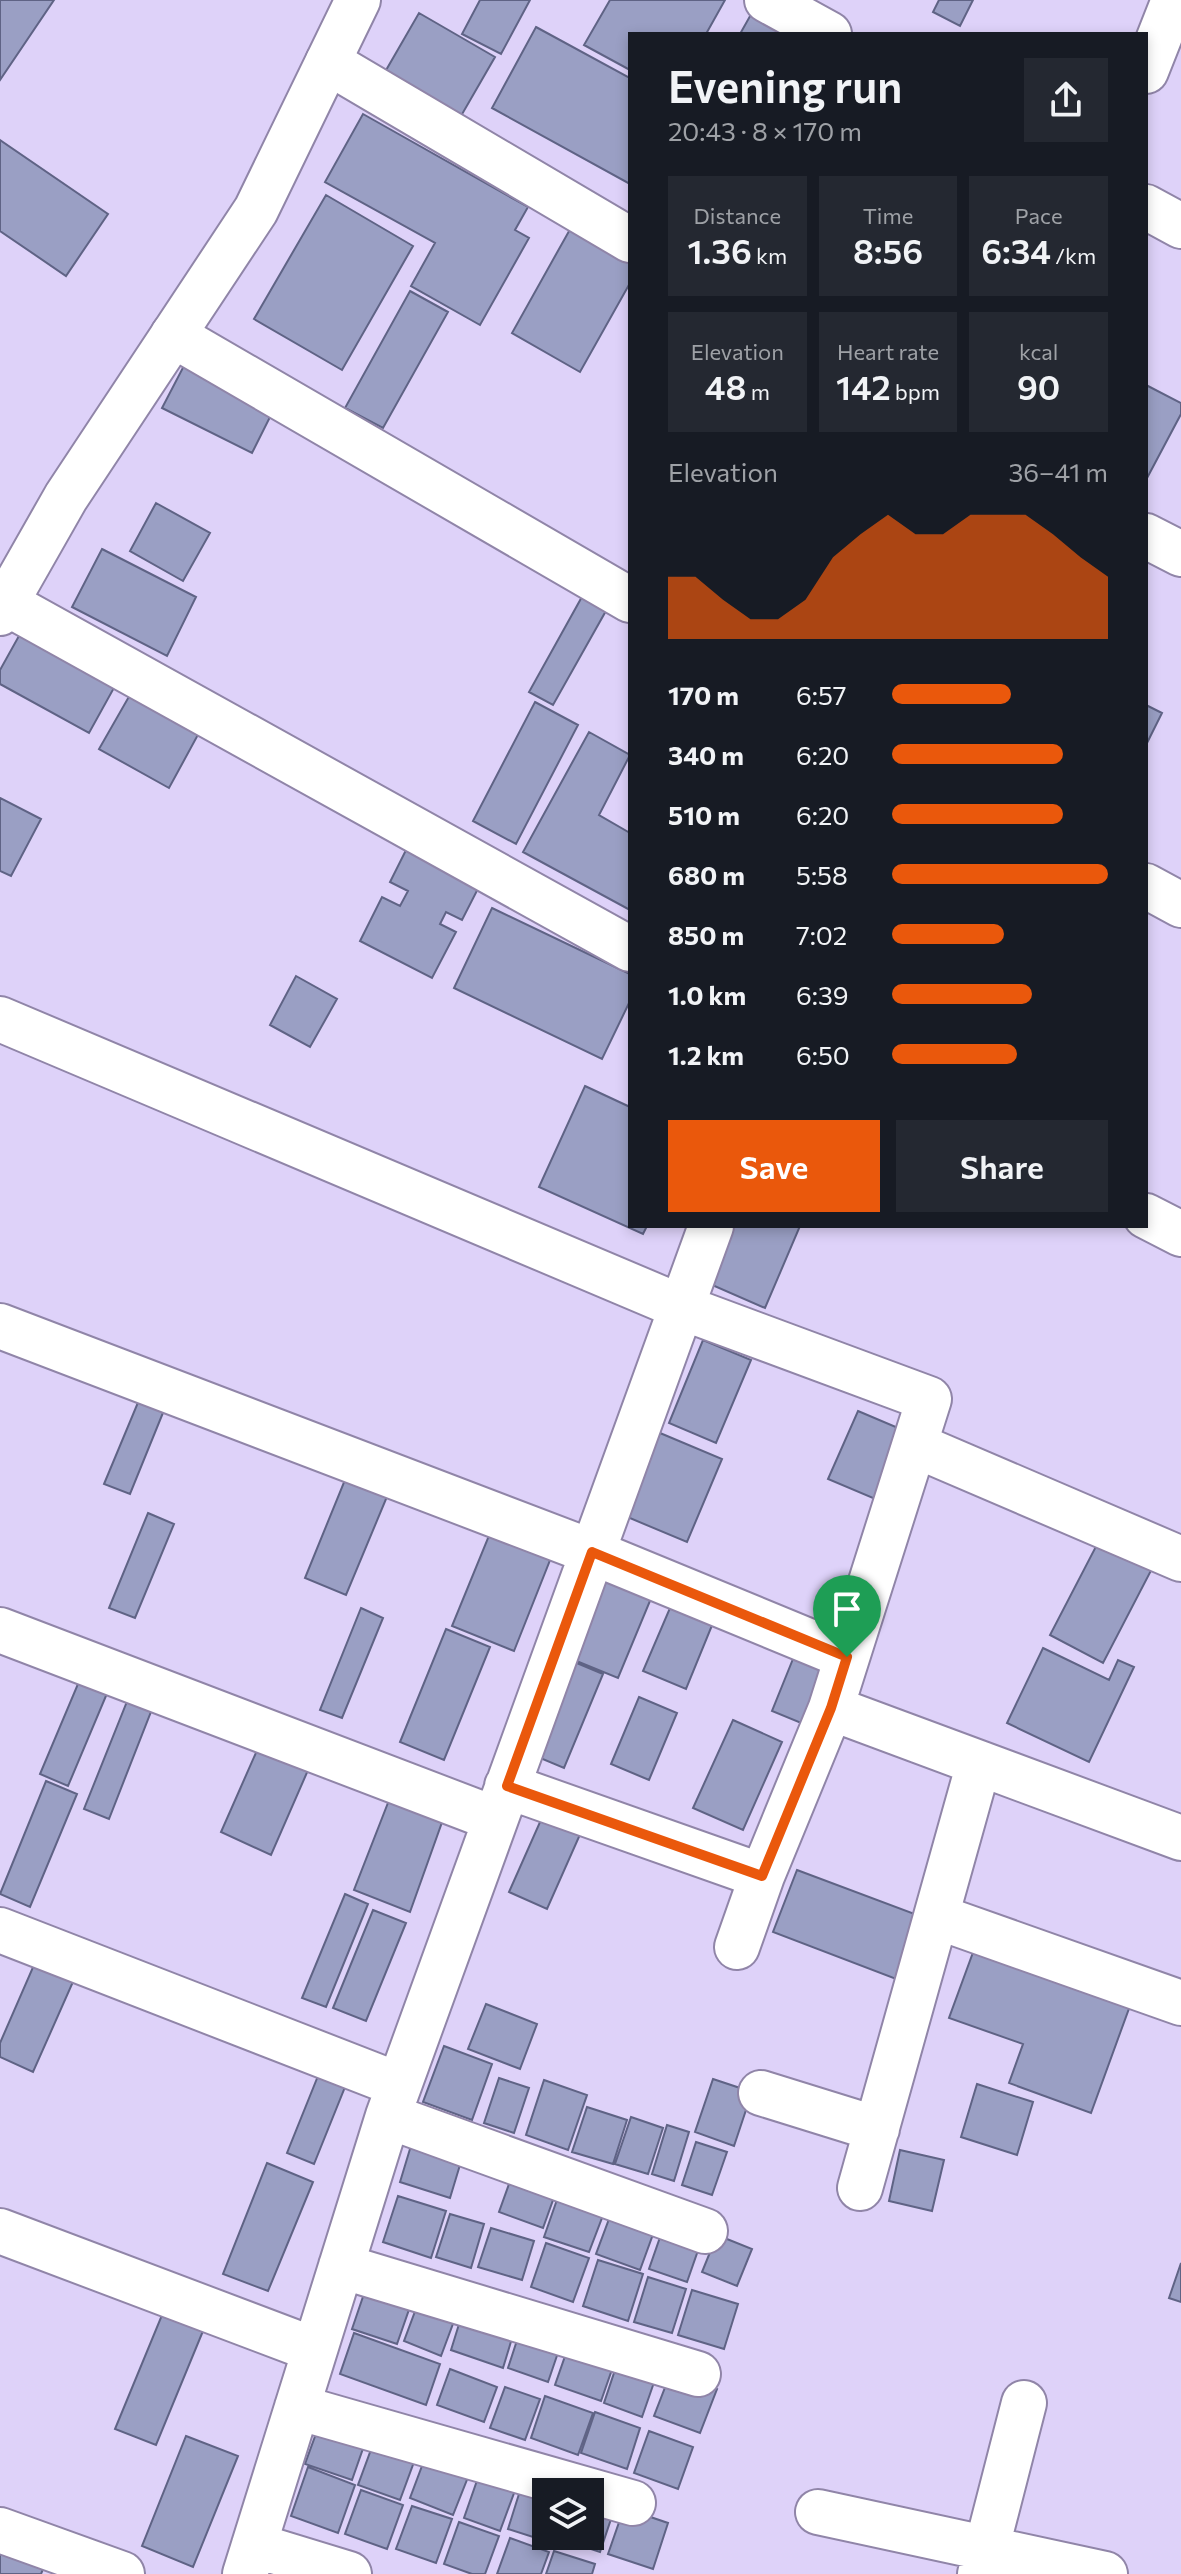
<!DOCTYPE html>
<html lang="en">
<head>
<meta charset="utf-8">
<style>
	:root { --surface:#171b24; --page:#242831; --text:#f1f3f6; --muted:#9ea1a6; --accent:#ea580c }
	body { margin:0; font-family:Commissioner,sans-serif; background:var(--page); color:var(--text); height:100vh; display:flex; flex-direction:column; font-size:30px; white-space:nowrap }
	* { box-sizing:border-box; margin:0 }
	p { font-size:26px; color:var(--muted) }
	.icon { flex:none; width:44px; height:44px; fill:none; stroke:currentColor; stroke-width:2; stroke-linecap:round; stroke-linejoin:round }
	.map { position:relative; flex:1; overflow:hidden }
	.drawer { position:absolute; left:628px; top:32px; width:520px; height:1196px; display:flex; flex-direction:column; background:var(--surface); border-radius:0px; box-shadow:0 4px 12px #0003 }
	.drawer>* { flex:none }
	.buttons { position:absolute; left:532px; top:2478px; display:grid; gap:16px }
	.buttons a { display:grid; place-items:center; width:72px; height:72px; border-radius:0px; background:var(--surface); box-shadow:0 4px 12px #0003; font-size:40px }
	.pin { position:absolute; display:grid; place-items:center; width:68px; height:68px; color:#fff; margin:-82px -34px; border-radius:50% 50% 50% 0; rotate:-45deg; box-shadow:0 0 8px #0007 }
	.pin .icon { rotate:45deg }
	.round { display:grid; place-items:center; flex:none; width:84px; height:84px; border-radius:0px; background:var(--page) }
	.summary { display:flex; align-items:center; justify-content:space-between; height:136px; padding:0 40px }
	h1 { font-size:44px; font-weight:600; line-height:60px }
	.metrics { display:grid; grid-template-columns:repeat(3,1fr); gap:12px; height:136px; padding:8px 40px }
	.metrics div { display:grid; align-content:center; border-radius:0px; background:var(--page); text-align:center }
	.metrics b { font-size:34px; font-weight:600 }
	.metrics small { font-size:22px; font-weight:400 }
	.metrics p { font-size:22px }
	.chart { height:224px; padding:16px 40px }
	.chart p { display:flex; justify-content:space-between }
	.chart svg { width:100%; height:144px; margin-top:8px; fill:var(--accent); opacity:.7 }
	.action { display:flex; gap:16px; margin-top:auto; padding:16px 40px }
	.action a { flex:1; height:92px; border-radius:0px; background:var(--accent); color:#fff; font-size:32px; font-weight:600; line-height:92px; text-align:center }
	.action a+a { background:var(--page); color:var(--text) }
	ul { padding:0 40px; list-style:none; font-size:26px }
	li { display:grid; grid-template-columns:128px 96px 1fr; align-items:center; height:60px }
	li i { height:20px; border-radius:10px; background:var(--accent) }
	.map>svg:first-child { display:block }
	.building { fill:#9a9fc4; stroke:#5f6385; stroke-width:2 }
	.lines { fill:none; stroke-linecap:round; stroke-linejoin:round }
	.minor-casing { stroke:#9085a8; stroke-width:48 }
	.major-casing { stroke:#9085a8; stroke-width:48 }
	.minor { stroke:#fff; stroke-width:44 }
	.major { stroke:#fff; stroke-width:44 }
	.route-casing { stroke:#fff; stroke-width:16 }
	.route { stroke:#ea580c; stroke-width:10 }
</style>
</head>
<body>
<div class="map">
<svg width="1181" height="2574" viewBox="0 0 1181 2574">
	<rect width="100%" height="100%" fill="#ded2f9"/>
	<path class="building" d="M0 0H54L0 80Z
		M480 0H530L501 54 462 34Z
		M610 0H725L706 34H630V70L584 45Z
		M939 0H973L960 26 933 12Z
		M754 9 799 34H740Z
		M419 13 495 57 461 116 385 72Z
		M536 27 630 78V184L492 108Z
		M363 114 528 207 515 230 529 238 480 325 411 286 435 243 325 182Z
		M0 140 108 214 66 276 0 231Z
		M326 195 413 246 342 370 254 319Z
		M573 224 630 255V283L580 372 512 333Z
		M410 291 448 312 383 428 345 408Z
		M188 358 277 403 252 453 162 408Z
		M1146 385 1181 403V414L1146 480Z
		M156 503 210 533 183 581 130 551Z
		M102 549 196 597 167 656 72 607Z
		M583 595 607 609 553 705 529 692Z
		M20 634 115 686 89 733 0 684V670Z
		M131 693 200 731 169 788 99 749Z
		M535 702 578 725 516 844 473 821Z
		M1146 705 1162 713 1146 745Z
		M589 732 630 755 599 815 630 833V910L523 852Z
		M0 798 41 819 11 876 0 871Z
		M412 838 485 875 462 920 446 912 440 924 456 932 432 978 360 941 382 897 400 906 408 891 390 882Z
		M492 908 630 974V1001L602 1059 454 988Z
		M296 976 337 999 310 1047 270 1025Z
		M585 1086 630 1107V1226H647L643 1234 539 1187Z
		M727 1226H800L765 1308 703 1281Z
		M703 1340 751 1360 716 1443 669 1423Z
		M144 1388 169 1398 130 1494 104 1484Z
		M858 1411 910 1433 880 1501 828 1479Z
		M660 1433 722 1459 687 1542 625 1516Z
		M349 1470 391 1487 346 1595 305 1578Z
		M148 1513 174 1524 135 1618 109 1608Z
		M495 1521 556 1545 514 1651 452 1626Z
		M1104 1531 1157 1559 1103 1663 1050 1635Z
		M608 1563 657 1584 618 1678 569 1658Z
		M673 1601 715 1618 686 1689 643 1671Z
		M361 1608 383 1618 342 1718 320 1710Z
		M446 1629 490 1647 444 1760 400 1742Z
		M1043 1648 1109 1680 1118 1660 1134 1667 1089 1762 1007 1723Z
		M795 1654 829 1668 806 1725 772 1711Z
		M572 1661 603 1674 564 1768 533 1755Z
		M83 1672 111 1684 68 1786 40 1774Z
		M130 1694 154 1704 109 1819 84 1809Z
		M639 1697 677 1713 649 1780 611 1764Z
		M733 1720 782 1742 743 1830 693 1808Z
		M262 1739 312 1761 271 1855 221 1832Z
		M46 1781 77 1794 30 1907 0 1894Z
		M393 1790 446 1811 410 1912 354 1890Z
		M544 1813 582 1830 547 1909 509 1892Z
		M797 1870 928 1919 904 1982 773 1932Z
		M345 1894 368 1904 326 2007 302 1998Z
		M373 1910 406 1923 366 2021 333 2008Z
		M975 1947 1131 2003 1091 2113 1009 2083 1023 2044 949 2018Z
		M37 1958 76 1975 33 2072 0 2057V2043Z
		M486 2004 537 2024 520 2069 468 2049Z
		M444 2046 492 2064 472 2120 423 2102Z
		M320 2071 347 2082 314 2164 287 2153Z
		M499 2078 529 2088 514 2133 484 2123Z
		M713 2079 752 2092 734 2146 695 2132Z
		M544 2080 587 2095 568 2150 526 2135Z
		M977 2084 1033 2102 1017 2155 961 2137Z
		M587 2107 627 2120 613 2164 572 2152Z
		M631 2117 663 2128 648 2174 615 2164Z
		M667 2125 689 2132 674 2181 652 2174Z
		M413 2139 463 2155 450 2198 400 2182Z
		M696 2142 727 2152 712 2195 682 2185Z
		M900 2150 944 2160 932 2211 889 2201Z
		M267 2163 313 2182 268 2291 223 2274Z
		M514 2170 558 2186 543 2228 499 2212Z
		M559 2194 605 2210 589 2252 544 2237Z
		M398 2196 446 2211 431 2258 383 2242Z
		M612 2211 656 2226 640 2270 596 2254Z
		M450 2214 484 2224 471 2268 436 2257Z
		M665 2223 703 2236 687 2282 649 2269Z
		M491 2228 534 2241 522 2280 478 2267Z
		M717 2235 752 2249 737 2286 702 2272Z
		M546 2243 589 2258 573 2302 531 2287Z
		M598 2260 643 2274 628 2321 583 2306Z
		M1181 2263V2302L1169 2298Z
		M648 2277 686 2289 672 2333 634 2322Z
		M368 2282 413 2298 397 2344 352 2329Z
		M692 2290 738 2304 724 2349 678 2335Z
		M420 2298 457 2313 441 2356 404 2341Z
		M464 2308 516 2325 503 2368 451 2350Z
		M162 2315 203 2331 156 2445 115 2429Z
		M522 2325 563 2338 548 2382 508 2368Z
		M354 2333 440 2364 426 2405 340 2374Z
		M571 2339 617 2355 601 2401 555 2385Z
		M620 2355 659 2368 642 2417 604 2403Z
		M450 2369 497 2387 484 2422 437 2405Z
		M671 2372 717 2389 700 2433 654 2416Z
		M505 2387 540 2399 525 2440 490 2428Z
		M545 2396 593 2413 578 2455 531 2438Z
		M595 2412 640 2428 627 2469 581 2453Z
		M321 2420 367 2437 352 2480 305 2464Z
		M649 2431 693 2447 678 2489 634 2473Z
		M186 2436 238 2456 193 2567 142 2546Z
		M376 2436 418 2451 400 2500 358 2485Z
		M428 2450 472 2467 453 2515 410 2498Z
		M308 2467 355 2485 338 2533 291 2516Z
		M480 2472 517 2485 500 2531 464 2518Z
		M524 2478 546 2492V2536H558L555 2544 508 2529Z
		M361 2490 403 2505 387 2549 345 2534Z
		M590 2498 615 2507 600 2552 564 2540 565 2536H590Z
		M412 2506 452 2519 436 2563 396 2549Z
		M624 2508 668 2523 653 2569 608 2554Z
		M459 2522 499 2536 485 2574H472L444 2564Z
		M7 2538 49 2555 41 2574H0V2555Z
		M510 2538 549 2552 541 2574H497Z
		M554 2551 595 2564 592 2574H546Z"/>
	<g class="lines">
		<defs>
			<path id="minor" d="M767 0 829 34
				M328 62 630 240
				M1146 71 1174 0
				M1146 207 1181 226
				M173 335 630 600
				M1146 536 1181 554
				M6 603 630 949
				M1146 886 1181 905
				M0 1019 681 1307 929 1399 831 1708 1181 1838
				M1146 1216 1181 1234
				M0 1326 592 1552 847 1657
				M915 1445 1181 1559
				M0 1630 495 1819
				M507 1786 762 1876 831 1708
				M938 1917 1181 2003
				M0 1930 399 2085
				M737 1947 762 1876
				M761 2093 877 2129
				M388 2116 705 2231
				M860 2188 979 1763
				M0 2231 315 2350
				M341 2266 698 2374
				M297 2407 633 2503
				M818 2512 1105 2574
				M0 2530 122 2574
				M254 2545 349 2574
				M245 2574 388 2116 711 1226
				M980 2574 1024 2403"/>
			<path id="major" d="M0 613 66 497 256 210 358 0"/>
		</defs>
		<use href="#minor" class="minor-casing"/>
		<use href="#major" class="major-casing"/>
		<use href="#minor" class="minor"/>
		<use href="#major" class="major"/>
	</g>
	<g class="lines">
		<defs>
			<path id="route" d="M592 1552 847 1657 831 1708 762 1876 507 1786Z"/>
		</defs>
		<use href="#route" class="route-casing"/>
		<use href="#route" class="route"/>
	</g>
</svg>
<div class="buttons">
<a><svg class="icon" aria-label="layers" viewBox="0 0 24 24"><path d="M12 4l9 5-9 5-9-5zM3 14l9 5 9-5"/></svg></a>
</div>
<div class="pin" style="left:847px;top:1657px;background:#1e9e55"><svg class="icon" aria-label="arrive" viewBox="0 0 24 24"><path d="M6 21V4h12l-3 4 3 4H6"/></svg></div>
<section class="drawer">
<div class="summary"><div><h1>Evening run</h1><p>20:43 · 8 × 170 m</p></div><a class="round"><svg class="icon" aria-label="share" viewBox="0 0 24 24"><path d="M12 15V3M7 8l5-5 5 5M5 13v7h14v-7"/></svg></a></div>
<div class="metrics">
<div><p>Distance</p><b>1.36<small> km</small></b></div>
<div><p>Time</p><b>8:56</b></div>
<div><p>Pace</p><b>6:34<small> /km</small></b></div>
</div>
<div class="metrics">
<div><p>Elevation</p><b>48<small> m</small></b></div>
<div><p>Heart rate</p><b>142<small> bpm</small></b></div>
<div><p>kcal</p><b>90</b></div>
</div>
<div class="chart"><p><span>Elevation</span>36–41 m</p>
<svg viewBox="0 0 160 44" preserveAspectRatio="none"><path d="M0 44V25L10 25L20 32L30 38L40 38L50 32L60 19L70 12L80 6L90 12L100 12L110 6L120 6L130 6L140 12L150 19L160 25V44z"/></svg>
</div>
<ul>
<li><b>170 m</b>6:57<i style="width:55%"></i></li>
<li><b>340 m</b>6:20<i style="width:79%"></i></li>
<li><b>510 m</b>6:20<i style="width:79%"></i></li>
<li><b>680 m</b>5:58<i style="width:100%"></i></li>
<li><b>850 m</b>7:02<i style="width:52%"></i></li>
<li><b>1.0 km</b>6:39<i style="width:65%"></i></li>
<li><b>1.2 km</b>6:50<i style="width:58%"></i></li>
</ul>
<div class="action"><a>Save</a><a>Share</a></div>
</section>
</div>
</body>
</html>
